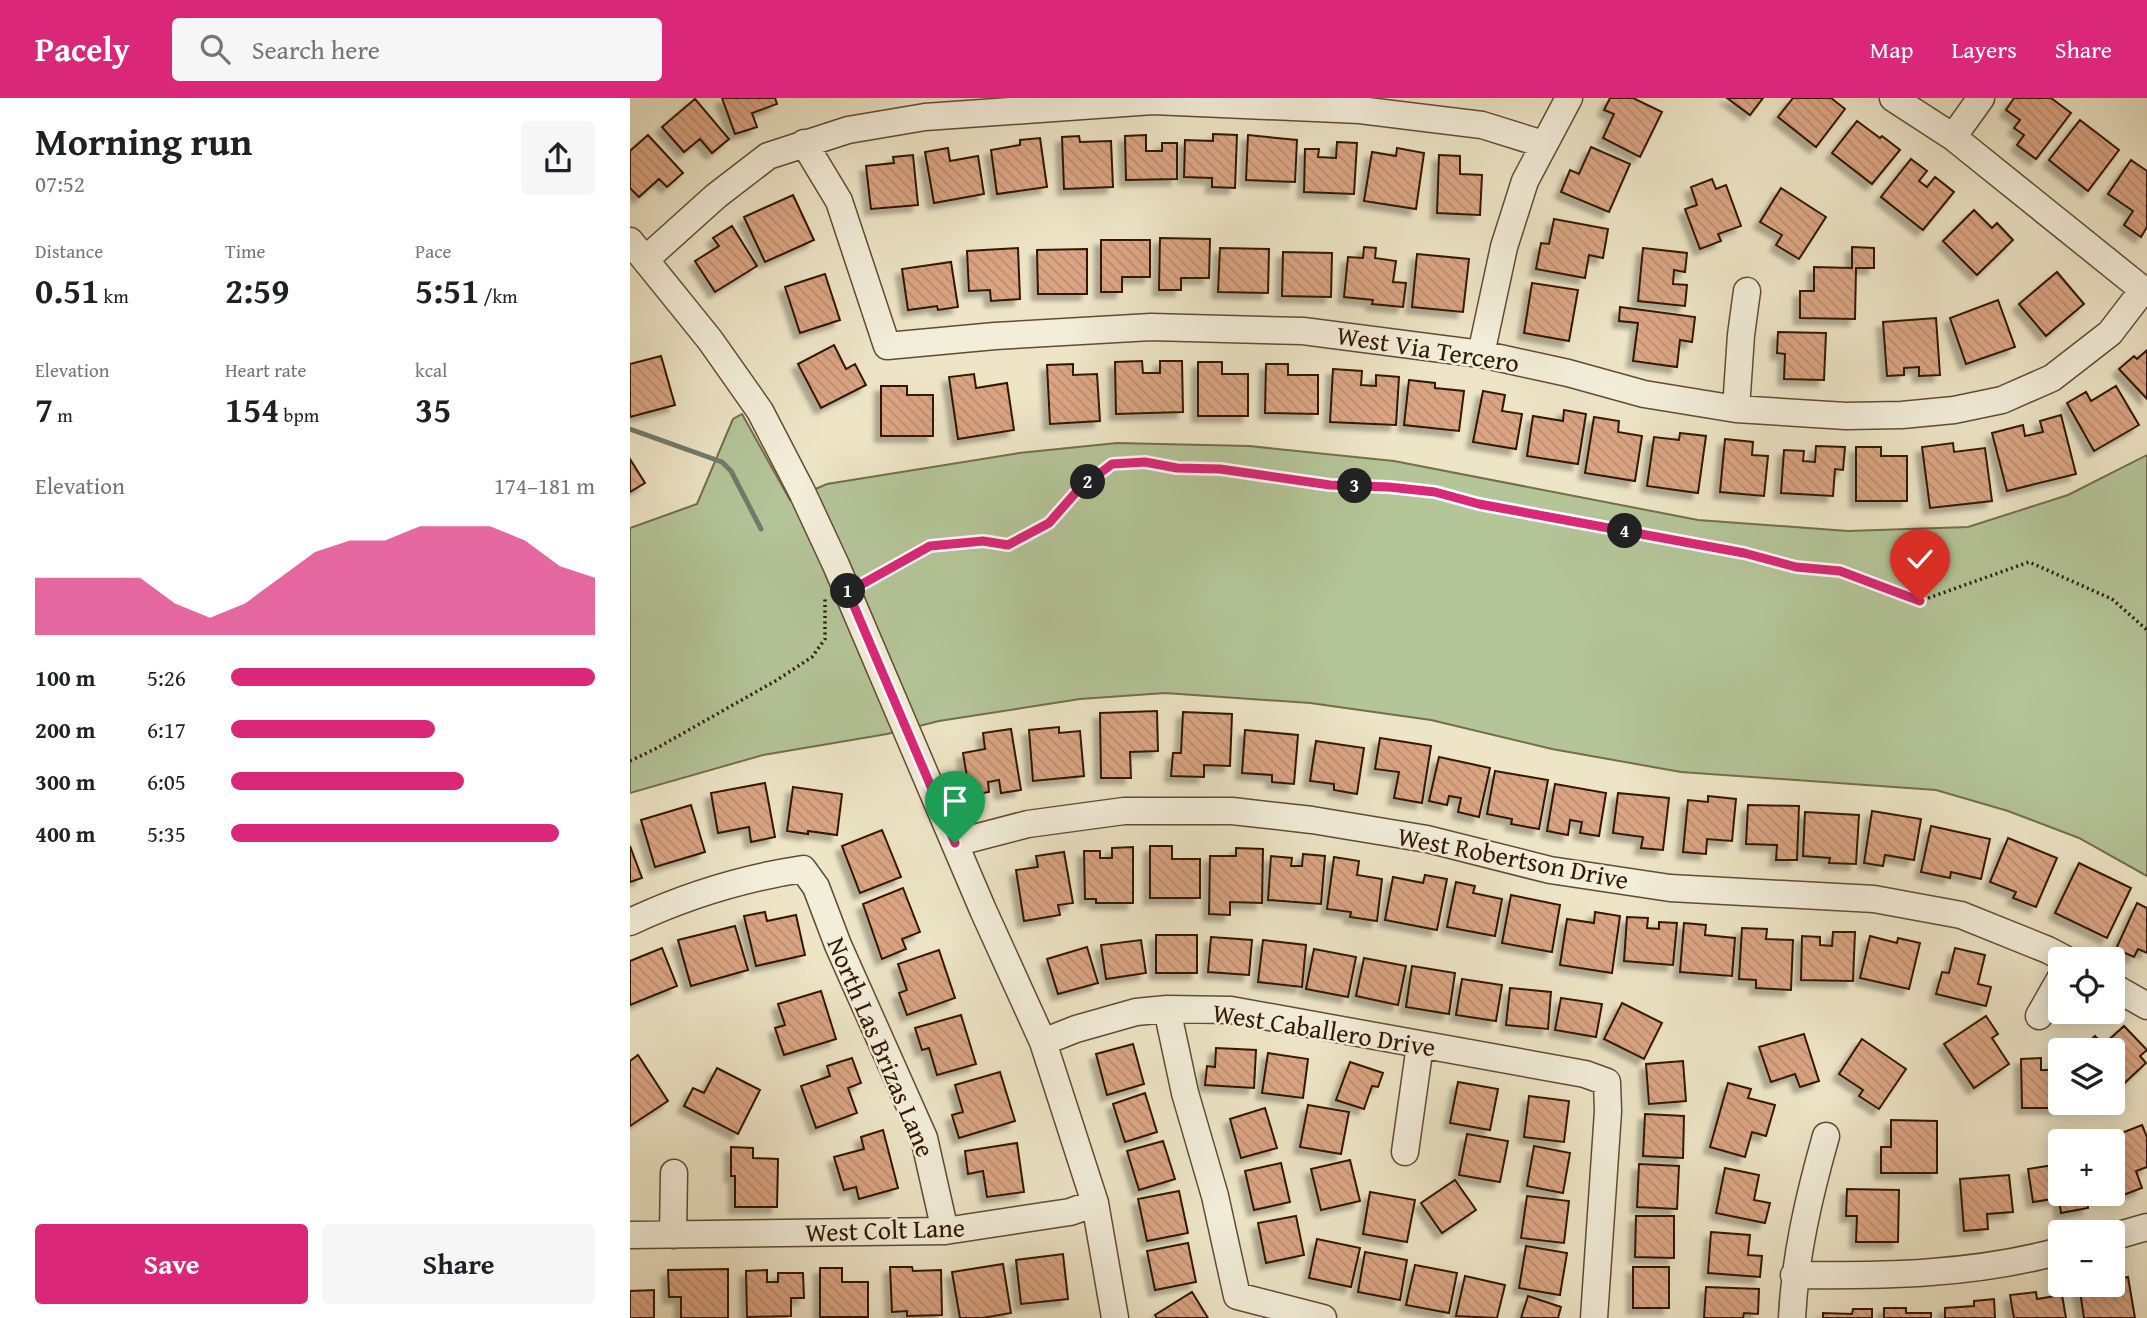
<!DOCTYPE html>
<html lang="en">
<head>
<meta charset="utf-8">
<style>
	:root { --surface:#fff; --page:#f6f6f6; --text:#202124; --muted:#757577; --accent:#db2777 }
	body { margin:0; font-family:"Gentium Book Plus",serif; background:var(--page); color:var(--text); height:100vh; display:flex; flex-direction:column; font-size:26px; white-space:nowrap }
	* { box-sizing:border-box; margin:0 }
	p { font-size:23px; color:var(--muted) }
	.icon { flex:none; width:38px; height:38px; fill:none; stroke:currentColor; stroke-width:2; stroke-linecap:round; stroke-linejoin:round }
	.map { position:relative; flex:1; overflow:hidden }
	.drawer { display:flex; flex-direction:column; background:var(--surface); width:630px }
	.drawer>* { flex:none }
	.buttons { position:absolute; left:1418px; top:849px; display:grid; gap:14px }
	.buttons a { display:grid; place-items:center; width:77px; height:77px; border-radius:7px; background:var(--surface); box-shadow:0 4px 18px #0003; font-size:35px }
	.pin { position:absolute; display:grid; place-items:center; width:60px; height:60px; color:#fff; margin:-72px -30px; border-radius:50% 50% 50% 0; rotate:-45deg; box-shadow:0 0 7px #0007 }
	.pin .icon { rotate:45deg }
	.km { position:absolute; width:35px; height:35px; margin:-18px; border-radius:50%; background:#222; color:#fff; font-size:19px; line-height:35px; text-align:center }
	.round { display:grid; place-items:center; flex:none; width:74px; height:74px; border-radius:7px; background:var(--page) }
	.summary { display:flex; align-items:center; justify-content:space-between; height:119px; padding:0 35px }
	h1 { font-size:38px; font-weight:800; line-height:52px }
	.metrics { display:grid; grid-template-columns:repeat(3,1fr); gap:10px; height:119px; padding:7px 35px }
	.metrics div { display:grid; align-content:center }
	.metrics b { font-size:35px; font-weight:800 }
	.metrics small { font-size:19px; font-weight:400 }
	.metrics p { font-size:19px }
	.chart { height:196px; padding:14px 35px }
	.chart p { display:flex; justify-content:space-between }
	.chart svg { width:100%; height:126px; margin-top:7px; fill:var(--accent); opacity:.7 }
	.cta { display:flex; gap:14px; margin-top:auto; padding:14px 35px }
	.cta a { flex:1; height:80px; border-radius:7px; background:var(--accent); color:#fff; font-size:28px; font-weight:800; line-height:80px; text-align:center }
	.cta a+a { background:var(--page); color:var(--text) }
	ul { padding:0 35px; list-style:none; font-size:23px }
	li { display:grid; grid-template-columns:112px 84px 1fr; align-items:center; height:52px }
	li i { height:18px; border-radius:9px; background:var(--accent) }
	header { display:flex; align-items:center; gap:42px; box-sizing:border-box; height:98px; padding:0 35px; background:var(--accent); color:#fff }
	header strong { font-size:33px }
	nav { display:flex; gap:38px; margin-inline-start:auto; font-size:24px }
	.search { width:490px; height:63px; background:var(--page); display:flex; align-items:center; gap:18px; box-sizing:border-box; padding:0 24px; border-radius:7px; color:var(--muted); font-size:26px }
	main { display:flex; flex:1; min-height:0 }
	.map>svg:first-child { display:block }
	.green { fill:#b4c598; stroke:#746e4c; stroke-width:2 }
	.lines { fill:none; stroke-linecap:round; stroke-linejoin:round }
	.stream { stroke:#707c6c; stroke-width:5 }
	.building { fill:url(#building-back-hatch); stroke:#331800; stroke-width:2; filter:url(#shadow) }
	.minor-casing { stroke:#624b32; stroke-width:29 }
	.path { stroke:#331800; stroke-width:3.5; stroke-dasharray:2 3.5; stroke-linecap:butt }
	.minor { stroke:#f3eeda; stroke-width:26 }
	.route-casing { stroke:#fff; stroke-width:14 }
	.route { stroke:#db2777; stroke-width:9 }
	.labels { text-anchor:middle; stroke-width:5; stroke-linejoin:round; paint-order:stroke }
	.street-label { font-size:26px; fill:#331800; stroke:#f3eeda }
</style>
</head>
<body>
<header>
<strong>Pacely</strong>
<div class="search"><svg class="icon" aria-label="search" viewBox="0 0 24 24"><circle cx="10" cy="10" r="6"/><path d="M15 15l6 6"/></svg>Search here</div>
<nav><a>Map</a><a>Layers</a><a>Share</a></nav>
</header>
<main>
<section class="drawer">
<div class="summary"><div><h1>Morning run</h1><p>07:52</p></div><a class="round"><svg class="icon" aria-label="share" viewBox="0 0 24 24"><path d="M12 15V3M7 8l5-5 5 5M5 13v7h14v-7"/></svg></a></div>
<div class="metrics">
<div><p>Distance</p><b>0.51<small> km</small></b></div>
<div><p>Time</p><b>2:59</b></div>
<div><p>Pace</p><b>5:51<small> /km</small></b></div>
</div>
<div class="metrics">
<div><p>Elevation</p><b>7<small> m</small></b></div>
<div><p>Heart rate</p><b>154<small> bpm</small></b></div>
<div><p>kcal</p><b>35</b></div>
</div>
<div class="chart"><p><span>Elevation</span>174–181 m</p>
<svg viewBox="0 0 160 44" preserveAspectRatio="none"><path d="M0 44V24L10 24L20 24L30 24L40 33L50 38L60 33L70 24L80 15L90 11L100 11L110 6L120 6L130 6L140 11L150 20L160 24V44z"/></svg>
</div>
<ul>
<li><b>100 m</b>5:26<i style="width:100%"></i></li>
<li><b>200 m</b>6:17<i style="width:56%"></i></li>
<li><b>300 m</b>6:05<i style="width:64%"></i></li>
<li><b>400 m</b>5:35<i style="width:90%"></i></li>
</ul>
<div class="cta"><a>Save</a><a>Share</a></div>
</section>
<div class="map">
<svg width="1517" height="1220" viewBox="0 0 1517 1220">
	<defs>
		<pattern id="building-back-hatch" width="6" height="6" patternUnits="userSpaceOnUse" patternTransform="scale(1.75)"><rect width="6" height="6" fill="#dba583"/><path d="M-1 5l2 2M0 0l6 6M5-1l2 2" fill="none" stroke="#bc8d6f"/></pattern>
		<filter id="shadow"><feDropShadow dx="-6" dy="6" stdDeviation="2" flood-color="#0004"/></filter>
	</defs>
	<rect width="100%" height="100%" fill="#ede5c6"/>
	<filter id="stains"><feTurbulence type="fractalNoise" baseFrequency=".00286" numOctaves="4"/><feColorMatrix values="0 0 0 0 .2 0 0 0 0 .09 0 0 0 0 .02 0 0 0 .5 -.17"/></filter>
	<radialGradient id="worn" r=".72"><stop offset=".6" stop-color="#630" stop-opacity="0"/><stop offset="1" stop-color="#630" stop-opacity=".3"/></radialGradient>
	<path class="green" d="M112 316 160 402 197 386 389 355 487 345 619 348 764 363 1068 422 1218 433 1338 429 1438 397 1517 357V778L1449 740 1378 713 1306 692 1051 674 922 651 801 622 680 605 535 595 450 601 309 623 257 636 133 657 0 695V430L67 406 103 321Z"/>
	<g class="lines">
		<path class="stream" d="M0 331 92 364 101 373 131 431"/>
	</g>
	<path class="building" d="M92 0H145L147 6 122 15 127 29 105 36Z
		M980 0H1003L1032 14 1010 59 973 40 984 16 974 12Z
		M1097 0H1133L1120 17Z
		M1163 0H1201L1215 11 1186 49 1148 19Z
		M1384 0H1421L1441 15 1406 61 1387 47 1394 37 1384 30 1390 22 1376 12Z
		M65 1 99 41 82 55 70 41 54 54 32 29Z
		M1450 22 1489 52 1458 93 1419 62Z
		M1227 23 1250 40 1252 38 1270 52 1242 86 1202 55Z
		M583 36 607 37 605 90 582 89V80L554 79 555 42 583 43Z
		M18 37 53 75 37 89 29 81 9 99 0 90V53Z
		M516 37V53H532V45H547V81L496 82 495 38Z
		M618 37 667 42 665 84 616 82Z
		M449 38 450 44 481 43 483 89 434 91 432 39Z
		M410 40 417 89 367 96 361 52 390 47V42Z
		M707 44 727 45 724 96 674 94 675 51H689L688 59 706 60Z
		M961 49 1000 66 979 114 931 94 940 72 949 76Z
		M318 50 320 63 348 58 354 96 304 105 295 54Z
		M767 50 794 55 786 111 734 103 742 54 766 58Z
		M283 57 288 107 241 111 236 68 264 65 263 59Z
		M809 57 830 58V76L852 77 850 117 807 115Z
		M1281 61 1297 73 1289 83 1297 89 1305 79 1324 94 1293 132 1251 99Z
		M1501 62 1517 73V129L1511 139 1494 127 1503 113 1478 96Z
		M1082 81 1086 91 1096 87 1111 128 1088 136 1091 143 1070 151 1055 111 1067 107 1061 89Z
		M1151 90 1196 119 1169 161 1146 147 1152 137 1130 124Z
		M163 97 184 142 135 164 114 119Z
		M1344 112 1362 130 1367 125 1383 142 1347 177 1313 143Z
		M924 121 978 131 973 160 959 157 955 180 906 171 911 145 919 146Z
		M102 128 127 168 85 194 65 163 89 148 83 140Z
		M530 140 580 141 579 180H551V192H529Z
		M471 142H520V179H492V194H471Z
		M734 149 746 150 745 160 766 163 763 184 776 185 773 209 742 206 743 202 714 199 718 159 733 160Z
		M1222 149 1244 150V170H1226L1225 221 1170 220V193H1184V169L1222 170Z
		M388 150 390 201 361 203 360 192 339 193 337 153Z
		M590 150 639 151 638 195 588 194Z
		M1013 150 1057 155 1055 174 1044 172 1043 186 1057 187 1055 208 1008 203Z
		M457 151V196H408L407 152Z
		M653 154 702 155 701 199 652 198Z
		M787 156 839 161 833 214 782 209Z
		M321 164 328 209 308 212 307 208 278 212 272 171Z
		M1427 174 1454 206 1416 238 1389 206Z
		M195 176 210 222 170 235 155 189Z
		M902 185 948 192 939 243 894 235Z
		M1368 202 1385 249 1336 266 1320 220Z
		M990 209 1065 219 1062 244 1050 242 1047 269 1003 263 1008 225 989 223Z
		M1306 220 1310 277 1289 278V269L1274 270V277L1257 278 1253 224Z
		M1148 234 1196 235 1194 282 1154 281 1155 256 1147 255Z
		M204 247 216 271 225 266 236 287 191 310 168 266Z
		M1517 252V301L1489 271 1504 258 1507 261Z
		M31 258 45 307 0 319V266Z
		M512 263 513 275H530V263H552L553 314 486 316 485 264Z
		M568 264H592V276H618V318H568Z
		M443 266V277L467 276 470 323 420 326 417 267Z
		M636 266H658V277H688V316L635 315Z
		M703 271 732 273 731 287 746 288V277L769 279 766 327 700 324Z
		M344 276 346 290 377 285 384 332 328 341 319 279Z
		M779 282 805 285V290L834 293 829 333 774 327Z
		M251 288H277V297H303V338H251Z
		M1486 288 1509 327 1464 353 1437 305 1456 294 1461 303Z
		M853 293 875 297 872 313 892 316 886 351 843 344Z
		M934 312 956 316 948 366 897 358 903 318 933 323Z
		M1431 317 1446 376 1377 393 1362 335 1393 327 1395 338 1413 334 1410 323Z
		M964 319 989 323 988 334 1012 338 1005 383 955 375Z
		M1050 335 1076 338 1068 395 1017 388 1024 339 1049 342Z
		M1095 341 1123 344 1122 357 1138 358 1134 398 1090 394Z
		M1323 345 1324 354 1355 350 1362 403 1300 410 1292 349Z
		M1186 348 1215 349 1213 372 1205 371 1203 398 1151 395 1154 352 1174 353 1173 363 1185 364Z
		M1226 349H1251V358H1277V403H1226Z
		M0 361 15 385 0 394Z
		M527 613 528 653 500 654 501 680H471L470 615Z
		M553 614 602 616 600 668 574 667V679L541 678 543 655H551Z
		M429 629V635L450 633 454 678 403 683 399 632Z
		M381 631 391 692 371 695 369 682 358 684 359 694 340 697 333 655 355 651 353 635Z
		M615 632 668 637 664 686 642 684V677L612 675Z
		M750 640 801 648 792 705 764 700 769 674 745 671Z
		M686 643 734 650 727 696 704 692V686L680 683Z
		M809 659 860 670 849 719 828 714 831 700 819 698 817 707 799 703Z
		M865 673 918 682 909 731 881 726 882 721 857 716Z
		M135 685 145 739 121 744 119 729 88 735 81 695Z
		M925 686 976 695 969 738 950 735 952 724 940 722 938 737 917 733Z
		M163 689 212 696 207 737 178 733V736L157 733Z
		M988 695 1039 700 1033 752 1011 750 1013 739 983 735Z
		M1078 698 1106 701 1102 743 1077 741 1076 756 1053 754 1058 702 1078 704Z
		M61 707 75 754 25 769 11 722Z
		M1118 707 1169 708 1167 762H1146L1147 747 1116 746Z
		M1242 713 1291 721 1284 762 1255 757 1253 768 1234 765Z
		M1175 714 1229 717 1226 766 1199 765 1200 760 1173 758Z
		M1301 728 1360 741 1351 781 1321 774 1320 780 1291 774Z
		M252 732 271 779 230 795 212 748Z
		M1378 740 1427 760 1406 809 1383 800 1386 794 1360 784Z
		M0 748 12 780 0 784Z
		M520 748H542V761H570V800H520Z
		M503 749V805H466V801H455L454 753H470V760H482V750Z
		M606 750 633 751 632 805 600 804V817L579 816 580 758H606Z
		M434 754 443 805 428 807 430 817 394 823 386 772 408 769 406 758Z
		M673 756 695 758 691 806 638 802 641 758 662 760 661 768H672Z
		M704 759 729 763 727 777 752 781 747 823 720 819 721 814 697 811Z
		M1449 765 1501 790 1477 840 1425 815Z
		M795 777 817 781 807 832 755 822 763 779 793 785Z
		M826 784 845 788 843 795 872 801 865 838 817 829Z
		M273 790 290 834 272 841 276 851 252 861 233 806Z
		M881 797 930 807 922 854 872 845Z
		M1507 805 1517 810V855L1508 851 1504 859 1486 851Z
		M135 814 137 823 166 817 175 857 126 868 114 818Z
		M965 814 990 818 982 875 930 867 937 821 964 825Z
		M997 819 1018 820 1017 830 1029 831V824L1047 825 1043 867 994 863Z
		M1054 825 1076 827 1075 837 1105 840 1102 878 1050 874Z
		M105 828 118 872 61 888 48 842Z
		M1112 830 1137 831 1136 841 1163 842 1161 892 1126 890V882L1109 881Z
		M1203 834H1225L1223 883 1171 882 1172 838 1190 839V847L1202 848Z
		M526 837H567V875H526Z
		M1240 838 1267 845 1268 840 1290 845 1279 891 1230 880Z
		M581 839 622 842 619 877 578 874Z
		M511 842 516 875 476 881 471 847Z
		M633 842 676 847 672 889 628 884Z
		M457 849 468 885 428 896 417 861Z
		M32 850 47 888 0 907V863Z
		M1325 850 1355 857 1348 886 1361 889 1356 908 1306 896 1312 874 1319 875Z
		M684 851 726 859 718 899 676 891Z
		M309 852 325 900 277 917 269 895 277 892 268 866Z
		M734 860 776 868 768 907 726 898Z
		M782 868 825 875 819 916 776 909Z
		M832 881 872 887 866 923 826 917Z
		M880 890 921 894 918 931 876 927Z
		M191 893 206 941 154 957 145 930 155 927 148 906Z
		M931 900 972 906 966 939 925 932Z
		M992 905 1032 925 1014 961 974 941Z
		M331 917 346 966 307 977 299 950 292 952 285 930Z
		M1356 918 1368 936 1362 940 1379 966 1344 990 1314 946Z
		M1494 928 1517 952 1510 958 1516 965 1486 993 1482 989V952H1450L1465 938 1473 947Z
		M1174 936 1189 983 1170 989 1165 976 1141 984 1129 949Z
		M1232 941 1276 971 1249 1011 1229 998 1233 992 1209 976Z
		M503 946 514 986 477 997 466 956Z
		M586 950 626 952 624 990 575 987 577 968 585 969Z
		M638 955 678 961 673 1000 632 995Z
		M8 957 38 1003 0 1028V963Z
		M222 960 231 985 218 990 227 1015 186 1030 171 988 200 978 197 968Z
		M1411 960V972H1425L1424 963H1430V1004L1441 1006H1428V1010H1392L1391 961Z
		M1053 963 1056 1003 1019 1006 1016 966Z
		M720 964 753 975 748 989 742 988 734 1011 706 1002Z
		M87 970 130 992 108 1036 54 1008 63 990 74 995Z
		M370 974 385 1023 329 1040 322 1017 333 1014 325 987Z
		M828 984 868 991 860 1032 820 1025Z
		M1098 985 1121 991 1118 1000 1145 1007 1136 1038 1122 1034 1115 1059 1080 1049Z
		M515 995 527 1034 495 1044 483 1006Z
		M899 998 939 1003 934 1044 894 1039Z
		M678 1007 719 1014 711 1056 670 1049Z
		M635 1010 647 1050 611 1060 600 1021Z
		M1015 1016 1054 1018 1053 1060 1013 1058Z
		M1261 1022 1307 1023V1075H1251V1049H1261Z
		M1512 1027 1517 1039V1069L1506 1073 1512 1090 1488 1099 1482 1085V1043H1471Z
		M253 1032 268 1090 229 1101 226 1089 214 1092 204 1059 234 1051 231 1039Z
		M837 1036 878 1043 870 1084 829 1077Z
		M533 1043 545 1081 509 1092 497 1053Z
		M387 1045 394 1094 357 1099 353 1073 338 1076 335 1053Z
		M904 1048 940 1055 933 1095 897 1088Z
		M101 1049 123 1050V1060L148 1061 147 1109H105V1078H101Z
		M720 1062 730 1103 691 1112 681 1071Z
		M651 1065 660 1104 624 1112 615 1073Z
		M1009 1066 1049 1068 1047 1111 1007 1109Z
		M1430 1066V1096H1456L1458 1110 1431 1115 1429 1100 1403 1104 1398 1071Z
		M1095 1070 1129 1077 1124 1102 1140 1105 1135 1125 1086 1115Z
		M1379 1077 1383 1114 1357 1116 1358 1131 1334 1133 1330 1081Z
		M825 1082 846 1112 812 1135 791 1105Z
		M1217 1091 1269 1092 1268 1144H1226L1227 1118H1216Z
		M549 1093 558 1135 517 1143 508 1101Z
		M740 1094 785 1102 777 1144 733 1136Z
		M897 1098 939 1103 934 1145 891 1140Z
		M666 1118 674 1157 636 1165 628 1125Z
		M1006 1118H1044V1160L1005 1159Z
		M1081 1134 1120 1137 1118 1157 1132 1158 1130 1179 1078 1175Z
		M687 1141 730 1150 721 1189 679 1180Z
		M558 1145 566 1184 525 1192 517 1153Z
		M896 1148 937 1155 930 1197 889 1190Z
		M735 1154 777 1162 770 1202 728 1194Z
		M433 1156 438 1201 391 1206 386 1162Z
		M373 1166 381 1215 352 1220H330L322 1174Z
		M785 1167 827 1175 819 1215 776 1207Z
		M260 1169H282L283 1173 311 1172 312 1217 277 1218V1213L262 1214Z
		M1003 1169H1039V1210H1003Z
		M190 1170H212V1184H238V1219H190Z
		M98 1171V1220H51V1199H39L38 1172Z
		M137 1172V1184H148V1175H173L174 1200H161V1218L117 1219 116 1173Z
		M835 1178 875 1187 867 1220 826 1218Z
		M1498 1179 1505 1220H1454L1449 1187 1482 1186V1182Z
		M1076 1189 1129 1191 1128 1216 1114 1215 1113 1220H1074Z
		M24 1192V1220H0V1193Z
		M562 1194 578 1220H527L525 1217Z
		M1406 1194 1407 1201 1432 1197 1436 1220H1384L1380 1197Z
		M898 1198 931 1209 928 1220H891Z
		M1364 1201 1365 1220H1315V1210L1344 1208V1203Z
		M1254 1210H1276V1215H1301V1220H1254Z
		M1223 1211H1242V1220H1193V1215L1222 1216Z"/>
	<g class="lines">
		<defs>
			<path id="minor" d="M1263 0 1323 39 1517 195
				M1323 39 1351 0
				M174 45 209 103 257 248 365 238 521 229 673 233 851 256 938 275 1014 296 1106 311 1216 318 1272 317 1324 312 1372 302 1422 280 1480 235 1513 192
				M0 143 80 242 130 313 172 394 206 467 353 812 413 944 465 1105 485 1220
				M16 161 86 98 138 58 218 32 295 19 523 3 730 12 852 27 913 46
				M851 256 874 149 895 83 939 0
				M1106 311 1111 237 1117 193
				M325 745 398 726 494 713H602L682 722 797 741 920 772 1040 790 1244 801 1331 817 1418 852 1435 861
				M0 824C53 799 114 780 173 771L186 789 208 847 294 1040 315 1133
				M1482 888 1517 908
				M537 911 555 995 585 1098 607 1198 693 1220
				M1409 918 1430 881
				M413 944 446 931 506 914 537 911 601 912 955 976 977 984 978 1013 964 1220
				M775 1054 790 947
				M0 1137 315 1133 440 1114 465 1105
				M43 1137 44 1075
				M1482 1139 1517 1129
				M1164 1177C1253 1178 1343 1177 1430 1153
				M1162 1220C1165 1158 1179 1098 1196 1038"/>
		</defs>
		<use href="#minor" class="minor-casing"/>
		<path class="path" d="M237 484 300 448 353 443 378 447 419 425 448 392 483 366 515 364 546 370 591 371 700 387 759 389 805 394 849 406 1114 455 1166 469 1210 473 1290 503 1399 464 1482 501 1517 532
			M0 663 27 650 147 582 182 559 195 541V501L197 500"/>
		<use href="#minor" class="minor"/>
	</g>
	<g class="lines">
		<defs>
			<path id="route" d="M325 745 218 494 300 448 353 443 378 447 419 425 448 392 482 366 515 364 547 370 590 371 700 387 759 389 805 394 849 406 1114 455 1166 469 1210 473 1290 503"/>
		</defs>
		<use href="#route" class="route-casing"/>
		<use href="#route" class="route"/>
	</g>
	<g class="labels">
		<g class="street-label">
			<text transform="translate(798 251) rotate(9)" y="9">West Via Tercero</text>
			<text transform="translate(883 760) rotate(11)" y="9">West Robertson Drive</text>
			<text transform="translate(694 932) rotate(9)" y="9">West Caballero Drive</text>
			<text transform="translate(251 949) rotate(67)" y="9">North Las Brizas Lane</text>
			<text transform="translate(255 1132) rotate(-2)" y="9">West Colt Lane</text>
		</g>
	</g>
	<rect width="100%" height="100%" filter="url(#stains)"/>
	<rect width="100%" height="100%" fill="url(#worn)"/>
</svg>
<div class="buttons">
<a><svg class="icon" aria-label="locate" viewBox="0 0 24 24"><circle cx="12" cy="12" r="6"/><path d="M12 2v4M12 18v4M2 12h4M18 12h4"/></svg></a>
<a><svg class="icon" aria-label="layers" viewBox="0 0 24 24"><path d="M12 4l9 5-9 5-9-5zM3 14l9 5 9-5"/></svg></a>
<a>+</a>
<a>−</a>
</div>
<div class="pin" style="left:325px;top:745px;background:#1e9e55"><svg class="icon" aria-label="arrive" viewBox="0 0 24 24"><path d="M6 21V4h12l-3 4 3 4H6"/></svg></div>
<div class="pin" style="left:1290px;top:503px;background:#d93025"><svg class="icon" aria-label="check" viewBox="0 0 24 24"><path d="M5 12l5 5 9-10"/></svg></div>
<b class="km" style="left:218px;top:493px">1</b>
<b class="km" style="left:458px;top:384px">2</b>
<b class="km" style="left:725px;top:388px">3</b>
<b class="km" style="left:995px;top:433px">4</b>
</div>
</main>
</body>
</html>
